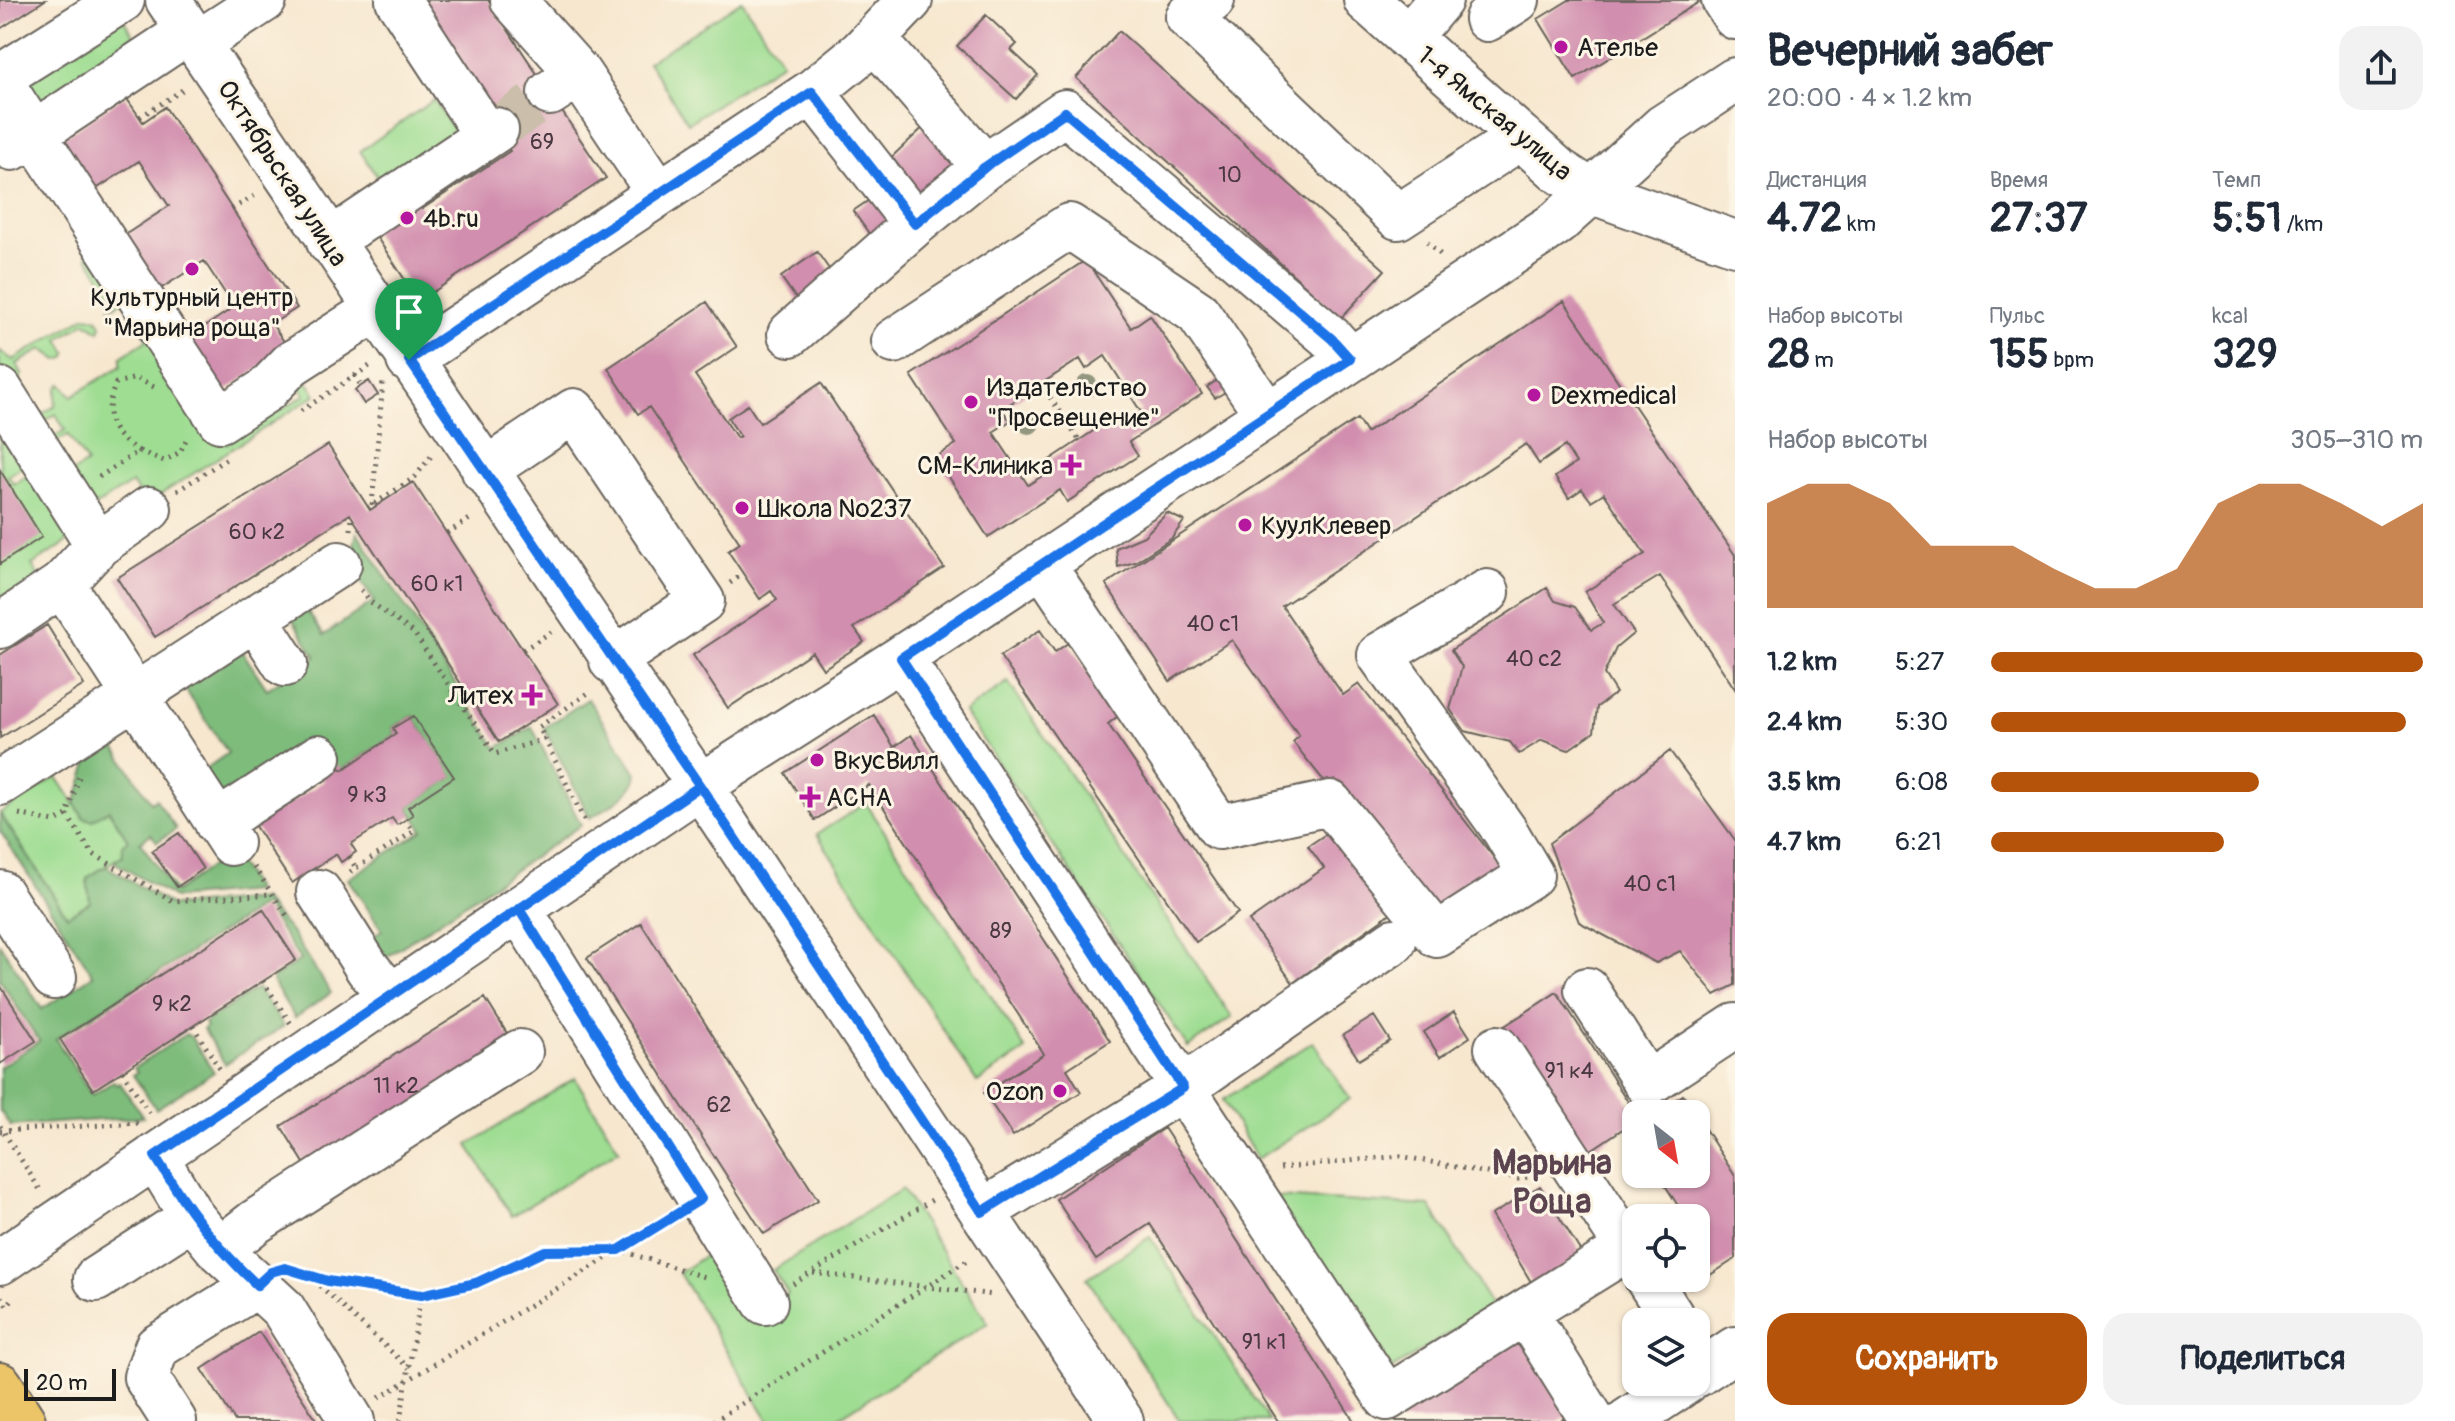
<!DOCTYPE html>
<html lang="ru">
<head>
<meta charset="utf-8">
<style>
	:root { --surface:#fff; --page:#f2f2f3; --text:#1f2937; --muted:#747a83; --accent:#b45309 }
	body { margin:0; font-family:Pangolin,sans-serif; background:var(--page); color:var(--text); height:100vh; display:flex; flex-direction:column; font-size:30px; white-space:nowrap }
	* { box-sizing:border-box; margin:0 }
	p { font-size:26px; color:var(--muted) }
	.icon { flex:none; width:44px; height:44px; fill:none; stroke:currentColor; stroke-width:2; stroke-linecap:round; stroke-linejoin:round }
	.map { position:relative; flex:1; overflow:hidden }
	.side { display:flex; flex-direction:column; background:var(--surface); width:720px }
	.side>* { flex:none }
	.needle { width:52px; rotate:149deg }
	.fabs { position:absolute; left:1622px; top:1100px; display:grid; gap:16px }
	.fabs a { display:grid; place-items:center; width:88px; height:88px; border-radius:16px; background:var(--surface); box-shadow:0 2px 6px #0004; font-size:40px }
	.scale { position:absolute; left:24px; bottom:20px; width:92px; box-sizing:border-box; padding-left:8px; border:4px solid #1c1c1c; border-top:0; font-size:22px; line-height:28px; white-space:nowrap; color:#1c1c1c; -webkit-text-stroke:6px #fcf5e5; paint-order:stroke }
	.pin { position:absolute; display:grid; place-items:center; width:68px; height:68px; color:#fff; margin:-82px -34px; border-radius:50% 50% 50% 0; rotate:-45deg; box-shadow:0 0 8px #0007 }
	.pin .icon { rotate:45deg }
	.round { display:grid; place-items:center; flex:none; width:84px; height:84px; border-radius:24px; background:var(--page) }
	.summary { display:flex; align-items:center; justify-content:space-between; height:136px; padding:0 32px }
	h1 { font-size:44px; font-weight:700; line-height:60px }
	.stats { display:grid; grid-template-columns:repeat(3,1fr); gap:12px; height:136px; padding:8px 32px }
	.stats div { display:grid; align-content:center }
	.stats b { font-size:40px; font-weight:700 }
	.stats small { font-size:22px; font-weight:400 }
	.stats p { font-size:22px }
	.chart { height:224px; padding:16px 32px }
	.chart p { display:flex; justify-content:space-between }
	.chart svg { width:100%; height:144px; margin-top:8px; fill:var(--accent); opacity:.7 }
	.primary-button { display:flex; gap:16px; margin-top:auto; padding:16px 32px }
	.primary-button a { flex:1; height:92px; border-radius:24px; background:var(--accent); color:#fff; font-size:32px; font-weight:700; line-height:92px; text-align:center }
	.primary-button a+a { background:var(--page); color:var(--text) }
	ul { padding:0 32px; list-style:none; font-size:26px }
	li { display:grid; grid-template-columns:128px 96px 1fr; align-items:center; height:60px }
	li i { height:20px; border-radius:10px; background:var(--accent) }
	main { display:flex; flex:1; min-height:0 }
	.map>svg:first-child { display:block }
	.green { fill:#9edd92; stroke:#5d7c57; stroke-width:2 }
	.forest { fill:#7ebc7c; stroke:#4d6c4c; stroke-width:2 }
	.building { fill:#d18eae; fill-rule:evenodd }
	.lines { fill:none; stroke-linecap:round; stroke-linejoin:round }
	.minor-tunnel { stroke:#cbbeab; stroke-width:44; stroke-dasharray:44 22; stroke-linecap:butt }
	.minor-casing { stroke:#69635b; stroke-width:48 }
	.major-casing { stroke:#69635b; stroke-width:48 }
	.path { stroke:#69635b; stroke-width:5; stroke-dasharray:2 6; stroke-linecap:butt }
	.minor { stroke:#fff; stroke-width:44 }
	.major { stroke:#ecc569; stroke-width:44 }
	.tree { fill:#949780 }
	.route-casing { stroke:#fff; stroke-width:16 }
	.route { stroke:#1a73e8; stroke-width:10 }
	.poi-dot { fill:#b5179e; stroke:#fcf5e5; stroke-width:3 }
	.labels { text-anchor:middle; stroke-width:6; stroke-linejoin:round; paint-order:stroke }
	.number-label { font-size:22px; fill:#493840 }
	.poi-label { font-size:26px; fill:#1c1c1c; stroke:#fcf5e5; text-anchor:start }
	.street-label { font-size:26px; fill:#1c1c1c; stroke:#fcf5e5 }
	.district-label { font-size:34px; font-weight:bold; fill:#5b444f; stroke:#fcf5e5 }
</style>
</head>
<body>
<main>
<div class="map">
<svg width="1735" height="1421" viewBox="0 0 1735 1421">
	<rect width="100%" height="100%" fill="#fcf5e5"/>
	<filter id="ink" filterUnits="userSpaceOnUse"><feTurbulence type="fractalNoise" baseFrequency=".0125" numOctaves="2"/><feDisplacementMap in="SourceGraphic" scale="16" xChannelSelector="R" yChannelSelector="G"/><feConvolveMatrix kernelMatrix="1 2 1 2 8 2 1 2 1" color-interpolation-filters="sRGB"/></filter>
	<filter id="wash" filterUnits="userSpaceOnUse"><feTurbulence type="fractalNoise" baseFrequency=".006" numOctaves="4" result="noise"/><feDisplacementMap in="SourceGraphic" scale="32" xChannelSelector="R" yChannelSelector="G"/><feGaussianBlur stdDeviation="1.8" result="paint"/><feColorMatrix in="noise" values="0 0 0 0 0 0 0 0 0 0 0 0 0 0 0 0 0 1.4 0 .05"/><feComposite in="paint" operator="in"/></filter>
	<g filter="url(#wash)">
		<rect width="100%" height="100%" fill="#f7e7cf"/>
		<path class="green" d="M742 1 782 62 688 123 648 62Z
			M121 16 144 51 36 121 13 86Z
			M434 100 461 140 387 191 360 151Z
			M87 231 227 444 305 395 295 379 302 374 316 395 146 504 132 483 89 510 67 476 87 463 68 435 50 445 48 440 65 430 56 414 35 426 37 417 55 406 57 388 61 384 72 396 121 366V357L147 340 129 299 109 308 117 302 87 257Z
			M86 316 97 318 101 325 99 331 86 322 59 339 67 353 65 358 58 360 42 349 17 364 22 374 19 382 0 374V351L13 360Z
			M0 409 32 460 8 476 14 484 38 468 69 532 66 543 32 565 45 587 0 617Z
			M1008 682 1232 1017 1188 1047 964 712Z
			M57 777 84 818 92 820 108 810 129 841 123 855 87 878 90 902 67 916 0 813Z
			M866 803 1026 1050 977 1082 817 834Z
			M1313 1042 1350 1099 1257 1159 1223 1100Z
			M575 1078 619 1150 512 1216 468 1145Z
			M902 1189 988 1323 833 1421H769L679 1273 709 1253 751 1318 788 1294 773 1270Z
			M1276 1197 1430 1206 1492 1306 1386 1373Z
			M1150 1237 1269 1421H1180L1087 1278Z"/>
		<path class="forest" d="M357 532 497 748 532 727 581 825 379 962 365 942 382 930 348 879 423 830 408 807 453 777 413 716 393 728 396 734 342 770 226 804 204 770 228 753 182 685 236 642 267 689 316 657 292 618 306 609 324 635 374 601 349 564Z
			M588 699 637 773C636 794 606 808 590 818L544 728Z
			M104 731 151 802 156 799 176 829 157 842 151 834 140 842 175 892 231 852 256 891 174 898 114 862 123 855 122 845 128 840 109 810 92 820 84 818 75 804 91 754 84 744Z
			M0 814 67 916 90 902 87 878 106 866 172 906 262 899 290 931 331 993 295 1018 273 983V978L300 960 264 905 56 1039 92 1095 114 1081 117 1085 120 1083 143 1117 10 1126 0 1111V1067L39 1041 0 980V944L42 1009 93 975 0 831Z
			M257 988 284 1026 225 1064 203 1029 206 1027 204 1023Z
			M186 1034 191 1037 214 1072 156 1109 133 1075 137 1072 134 1068Z"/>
		<g id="blocks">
			<path class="building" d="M0 0H45L0 29Z
				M409 0H488L606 178 419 301 372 230 416 200 422 209 510 151Z
				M1569 0H1697L1699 2 1575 79 1538 19Z
				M986 15 1017 44 1011 50 1038 75 1016 99 957 46Z
				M1119 31 1385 270 1341 318 1076 78Z
				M125 96 143 122 165 107 297 308 272 324 289 349 214 398 179 344 234 307 204 261 149 296 114 242 169 206 139 161 84 197 50 146Z
				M928 123 970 168 926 208 884 164Z
				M881 192 900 221 873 239 853 211Z
				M817 252 836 279 800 304 781 277Z
				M1086 260 1131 328 1150 315 1202 394 1129 442 1138 456 1067 502 1060 490 988 537 936 457 956 444 911 375ZM1105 356 1141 412 1119 426 1113 418 1042 465 1047 473 1028 485 993 432 1010 421 1002 409 1080 359 1086 369Z
				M1564 301 1735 555V689L1660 576 1614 604 1634 633 1616 648 1604 674 1616 693 1597 707 1594 732 1568 750 1542 740 1519 754 1510 742 1465 731 1450 709 1462 667 1451 650 1547 588 1555 601 1575 607 1591 630 1603 623 1585 592 1645 554 1604 493 1591 501 1582 489 1569 498 1555 477 1576 463 1565 446 1539 464 1526 444 1282 606 1343 695 1359 684 1501 867 1433 918 1293 742 1299 736 1232 640 1170 681 1106 584 1357 419 1366 433Z
				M707 302 737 347 695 375 737 438 740 436 728 418 748 405 760 423 821 383 944 568 854 628 864 642 823 669 812 652 728 708 693 655 777 600 771 591 760 599 728 551 740 543 649 407 638 414 608 368Z
				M1219 379 1227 391 1215 398 1207 387Z
				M369 381 378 395 364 404 355 390Z
				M328 445 370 510 413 482 558 704 499 742 350 514 155 637 117 578Z
				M0 470 42 537 0 564Z
				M1167 513 1184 521 1172 538 1135 562 1118 567 1116 548 1144 536Z
				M47 625 84 685 0 738V655Z
				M1040 630 1055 652 1068 643 1118 716 1108 724 1238 913 1196 942 1000 656Z
				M874 715 894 747 911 735 1110 1041 1067 1069 1081 1092 1013 1136 984 1093 1044 1054 869 785 815 820 785 773Z
				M413 716 454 777 408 807 413 815 397 825 392 818 351 844 356 852 341 862 336 854 292 883 251 820 271 807 275 813 324 781 321 775 338 764 342 770 396 734 393 728Z
				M1670 751 1735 840V985L1715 995 1680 951 1656 963 1579 922 1549 843Z
				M1332 830 1392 912 1293 983 1249 921 1324 868 1308 846Z
				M179 833 203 869 177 887 152 851Z
				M263 909 296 960 93 1090 60 1039Z
				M641 923 818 1200 764 1234 587 958Z
				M0 985 36 1041 0 1064Z
				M1557 992 1636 1114V1120L1585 1154 1503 1027Z
				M485 998 513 1043 309 1171 281 1126Z
				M1454 1012 1470 1037 1440 1057 1424 1032Z
				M1374 1016 1390 1041 1359 1060 1343 1035Z
				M1683 1095 1695 1114H1655Z
				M1696 1115 1735 1176V1259L1690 1288 1683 1278H1696V1218H1672L1682 1212 1658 1174H1696Z
				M1164 1128 1204 1189 1354 1421H1278L1150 1224 1096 1260 1056 1199Z
				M1540 1186 1586 1260 1537 1292 1491 1215Z
				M259 1332 317 1421H235L202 1369Z
				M1519 1334 1570 1414 1559 1421H1396L1392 1415Z"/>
		</g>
	</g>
	<g filter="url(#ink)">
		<use href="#blocks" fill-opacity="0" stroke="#69635b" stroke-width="2"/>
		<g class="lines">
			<path class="minor-tunnel" d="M496 130 550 93"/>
			<defs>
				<path id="minor" d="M168 0 722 819 1121 1421
					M398 0 487 136
					M513 0 579 74
					M1212 0 1188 17 1398 217 1521 137
					M1366 0 1558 170 1590 191 1735 243
					M1724 0 1735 17
					M1487 19 1517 0
					M1408 38 1440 0
					M874 39 985 167
					M198 43 264 0
					M0 77 122 0
					M0 81 34 134 189 31
					M812 92 915 224 985 167 1065 112 1332 339 1350 359
					M550 93 579 74 658 192
					M0 131 12 148 34 134 220 420 266 390 291 364 375 310
					M329 242 496 130
					M790 334 915 224
					M894 341 1069 226 1198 313 1267 414
					M409 360 812 92 861 52 910 0
					M0 390 98 545
					M484 471 574 411 702 601 612 661
					M1042 564 1219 827 1330 803 1437 935 1531 875 1505 831 1380 655 1487 592
					M62 584 231 843
					M256 619 285 664
					M0 626 62 584 98 545 149 509
					M901 658 1183 1088 982 1212
					M0 783 339 564
					M217 823 319 757
					M319 892 368 969 391 996
					M0 893 54 977
					M519 909 765 1302
					M1394 941 1183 1088 1387 1398 1628 1248
					M1587 990 1647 1084 1735 1026
					M1497 1048 1636 1261
					M155 1156 192 1217 219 1250 283 1309 352 1421
					M219 1250 255 1222 520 1052
					M0 1262 700 786 901 658 1557 223 1663 127 1735 80
					M1647 1278 1675 1322
					M96 1279 192 1217
					M1525 1312 1593 1421
					M1696 1375 1735 1349
					M174 1421 146 1377 157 1347 257 1285
					M1627 1421 1686 1382"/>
				<path id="major" d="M0 1385 23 1421"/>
			</defs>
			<use href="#minor" class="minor-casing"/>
			<use href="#major" class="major-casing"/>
			<path class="path" d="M140 117 184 89
				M232 209 256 195
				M1427 242 1441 255
				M355 375 361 386
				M1041 384 1079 440
				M301 411 371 365
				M139 451C109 433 102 416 116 383L136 378 154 387
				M99 477 139 451 164 461 180 452 188 436
				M177 491 229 457
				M372 505 383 382
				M368 508 415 477 432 455
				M351 530 352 517
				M447 533 473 517
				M730 583 743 574
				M361 590 372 603 414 633 495 754 545 739
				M523 650 551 632
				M546 711 551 718
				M79 777 67 815 93 854 173 901 272 894
				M19 814 54 822 67 815
				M584 820 539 727 591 691
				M349 857 356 868
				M254 867 287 916
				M350 872 413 832 405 820
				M263 981 291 1024
				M193 1026 221 1071
				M122 1071 152 1117
				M0 1126 42 1193
				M0 1131 139 1123
				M1280 1168 1400 1156 1518 1179 1539 1175
				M300 1273 328 1281 421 1295 476 1283 545 1251 619 1250 704 1277
				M813 1273 994 1295
				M308 1275 409 1368
				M793 1284 932 1200
				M1 1297 7 1306 14 1297
				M379 1398 670 1219
				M400 1421 421 1295
				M714 1421 970 1259"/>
			<use href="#minor" class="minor"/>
			<use href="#major" class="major"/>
		</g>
		<g class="tree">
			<circle cx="1087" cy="386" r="11"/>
			<circle cx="1029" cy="423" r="11"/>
		</g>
	</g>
	<g class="lines" filter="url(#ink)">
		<defs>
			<path id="route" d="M409 360 700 786 519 909 701 1199 619 1250 545 1251 476 1283 421 1295 328 1281 285 1268 271 1272 257 1285C213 1244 186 1207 155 1156L700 786 982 1212 1183 1088 901 658 1350 359 1332 339 1065 112 985 167 915 224 812 92 409 360"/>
		</defs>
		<use href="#route" class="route-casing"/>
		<use href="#route" class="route"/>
	</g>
	<g class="poi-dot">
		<circle cx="1561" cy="47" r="8"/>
		<circle cx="407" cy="218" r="8"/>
		<circle cx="192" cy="269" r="8"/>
		<circle cx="1534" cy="395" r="8"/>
		<circle cx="971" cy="402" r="8"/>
		<path d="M1067 453h8v8h8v8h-8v8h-8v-8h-8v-8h8z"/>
		<circle cx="742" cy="508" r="8"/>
		<circle cx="1245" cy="525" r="8"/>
		<path d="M528 683h8v8h8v8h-8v8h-8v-8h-8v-8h8z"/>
		<circle cx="817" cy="760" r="8"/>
		<path d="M806 785h8v8h8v8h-8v8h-8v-8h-8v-8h8z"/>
		<circle cx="1060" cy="1091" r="8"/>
	</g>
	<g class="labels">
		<g class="number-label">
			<text x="542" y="149">69</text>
			<text x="1230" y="182">10</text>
			<text x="257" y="539">60 к2</text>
			<text x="437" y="591">60 к1</text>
			<text x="1213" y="631">40 с1</text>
			<text x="1534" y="666">40 с2</text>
			<text x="367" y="802">9 к3</text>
			<text x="1650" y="891">40 с1</text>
			<text x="1001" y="938">89</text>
			<text x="172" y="1011">9 к2</text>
			<text x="1569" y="1078">91 к4</text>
			<text x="396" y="1093">11 к2</text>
			<text x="719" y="1112">62</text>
			<text x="1264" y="1349">91 к1</text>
		</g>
		<g class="poi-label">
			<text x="1577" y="56">Ателье</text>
			<text x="423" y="227">4b.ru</text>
			<text x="192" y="306" text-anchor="middle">Культурный центр<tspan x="192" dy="30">"Марьина роща"</tspan></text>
			<text x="987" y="396">Издательство<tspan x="987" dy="30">"Просвещение"</tspan></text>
			<text x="1550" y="404">Dexmedical</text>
			<text x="1053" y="474" text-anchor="end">СМ-Клиника</text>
			<text x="758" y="517">Школа №237</text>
			<text x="1261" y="534">КуулКлевер</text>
			<text x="514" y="704" text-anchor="end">Литех</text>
			<text x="833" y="769">ВкусВилл</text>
			<text x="826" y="806">АСНА</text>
			<text x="1044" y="1100" text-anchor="end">Ozon</text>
		</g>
		<g class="street-label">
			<text transform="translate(1495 113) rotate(40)" y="9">1-я Ямская улица</text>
			<text transform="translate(283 173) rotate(57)" y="9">Октябрьская улица</text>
		</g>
		<g class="district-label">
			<text x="1552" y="1174">Марьина<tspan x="1552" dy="39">Роща</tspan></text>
		</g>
	</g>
</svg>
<div class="fabs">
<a><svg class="needle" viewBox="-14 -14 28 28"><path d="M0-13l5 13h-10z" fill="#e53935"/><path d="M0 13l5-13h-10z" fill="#747a83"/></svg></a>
<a><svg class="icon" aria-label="locate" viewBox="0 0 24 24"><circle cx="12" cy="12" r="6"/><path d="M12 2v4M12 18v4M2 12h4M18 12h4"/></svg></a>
<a><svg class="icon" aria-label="layers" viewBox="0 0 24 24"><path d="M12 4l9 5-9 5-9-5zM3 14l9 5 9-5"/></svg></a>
</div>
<div class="scale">20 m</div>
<div class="pin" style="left:409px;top:360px;background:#1e9e55"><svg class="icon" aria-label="arrive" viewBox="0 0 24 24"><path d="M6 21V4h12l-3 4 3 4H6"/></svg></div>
</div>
<section class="side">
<div class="summary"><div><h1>Вечерний забег</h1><p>20:00 · 4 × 1.2 km</p></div><a class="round"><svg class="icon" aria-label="share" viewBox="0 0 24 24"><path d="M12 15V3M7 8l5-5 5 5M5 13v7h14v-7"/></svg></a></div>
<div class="stats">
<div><p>Дистанция</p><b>4.72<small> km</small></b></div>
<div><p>Время</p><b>27:37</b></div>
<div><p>Темп</p><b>5:51<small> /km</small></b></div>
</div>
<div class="stats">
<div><p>Набор высоты</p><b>28<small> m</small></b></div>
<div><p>Пульс</p><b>155<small> bpm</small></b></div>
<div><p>kcal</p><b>329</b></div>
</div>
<div class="chart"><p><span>Набор высоты</span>305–310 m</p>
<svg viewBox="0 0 160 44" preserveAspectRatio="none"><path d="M0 44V12L10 6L20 6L30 12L40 25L50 25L60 25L70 32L80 38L90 38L100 32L110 12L120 6L130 6L140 12L150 19L160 12V44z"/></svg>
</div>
<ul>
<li><b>1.2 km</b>5:27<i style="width:100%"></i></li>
<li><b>2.4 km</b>5:30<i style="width:96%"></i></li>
<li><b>3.5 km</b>6:08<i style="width:62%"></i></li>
<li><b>4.7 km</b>6:21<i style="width:54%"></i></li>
</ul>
<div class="primary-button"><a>Сохранить</a><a>Поделиться</a></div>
</section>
</main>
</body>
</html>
